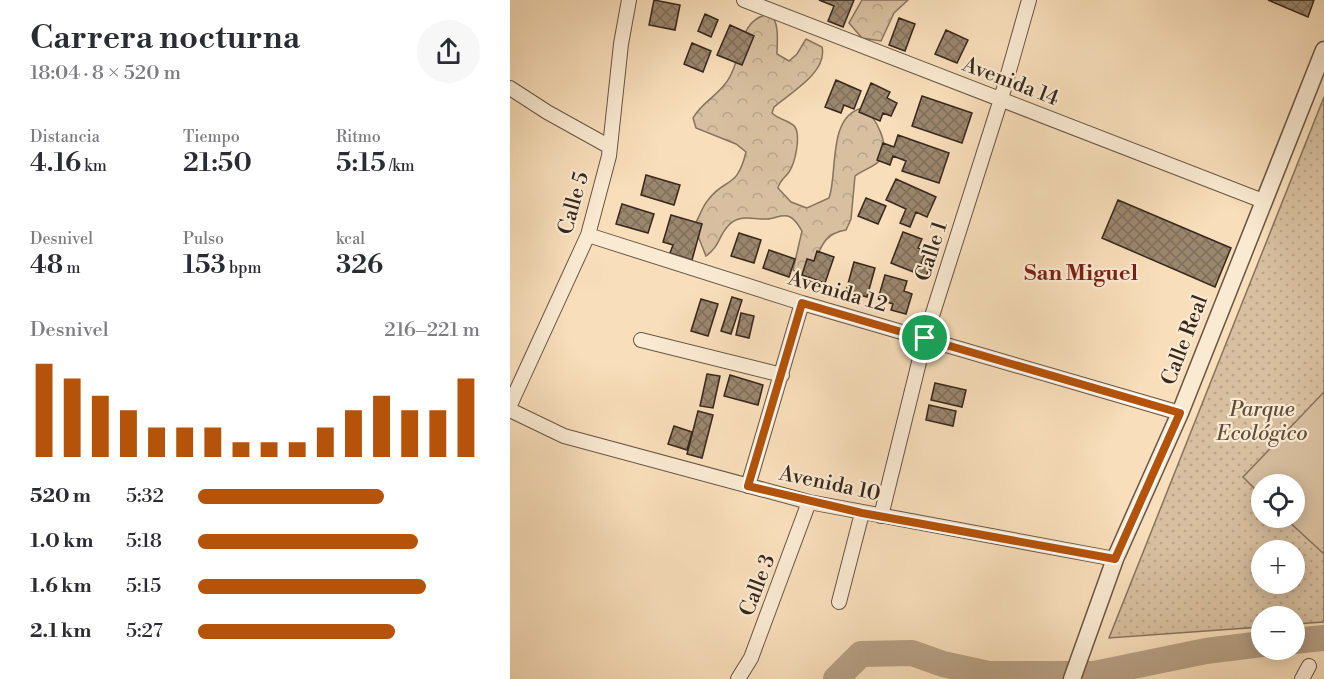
<!DOCTYPE html>
<html lang="es">
<head>
<meta charset="utf-8">
<style>
	:root { --surface:#fff; --page:#f7f7f7; --text:#2b2b33; --muted:#7c7c81; --accent:#b45309 }
	body { margin:0; font-family:"Libre Bodoni",serif; background:var(--page); color:var(--text); height:100vh; display:flex; flex-direction:column; font-size:22px; white-space:nowrap }
	* { box-sizing:border-box; margin:0 }
	p { font-size:20px; color:var(--muted) }
	.icon { flex:none; width:33px; height:33px; fill:none; stroke:currentColor; stroke-width:2; stroke-linecap:round; stroke-linejoin:round }
	.map { position:relative; flex:1; overflow:hidden }
	.sheet { display:flex; flex-direction:column; background:var(--surface); width:510px }
	.sheet>* { flex:none }
	.tools { position:absolute; left:741px; top:474px; display:grid; gap:12px }
	.tools a { display:grid; place-items:center; width:54px; height:54px; border-radius:50%; background:var(--surface); box-shadow:0 3px 15px #0003; font-size:30px }
	.pin { position:absolute; display:grid; place-items:center; width:51px; height:51px; color:#fff; margin:-26px; border:3px solid #fff; border-radius:50%; box-shadow:0 2px 6px #0007 }
	.round { display:grid; place-items:center; flex:none; width:63px; height:63px; border-radius:32px; background:var(--page) }
	.overview { display:flex; align-items:center; justify-content:space-between; height:102px; padding:0 30px }
	h1 { font-size:33px; font-weight:600; line-height:45px }
	.stats { display:grid; grid-template-columns:repeat(3,1fr); gap:9px; height:102px; padding:6px 30px }
	.stats div { display:grid; align-content:center }
	.stats b { font-size:26px; font-weight:600 }
	.stats small { font-size:16px; font-weight:400 }
	.stats p { font-size:16px }
	.chart { height:168px; padding:12px 30px }
	.chart p { display:flex; justify-content:space-between }
	.chart svg { width:100%; height:108px; margin-top:6px; stroke:var(--accent); stroke-width:6 }
	ul { padding:0 30px; list-style:none; font-size:20px }
	li { display:grid; grid-template-columns:96px 72px 1fr; align-items:center; height:45px }
	li i { height:15px; border-radius:8px; background:var(--accent) }
	main { display:flex; flex:1; min-height:0 }
	.map>svg:first-child { display:block }
	.green { fill:url(#green-dots); stroke:#87735e; stroke-width:1.5; fill-rule:evenodd }
	.forest { fill:url(#forest-crowns); stroke:#87735e; stroke-width:1.5 }
	.pitch { fill:#d7bf9f; stroke:#87735e; stroke-width:1.5 }
	.lines { fill:none; stroke-linecap:round; stroke-linejoin:round }
	.river { stroke:#b6a084; stroke-width:26 }
	.building { fill:url(#building-cross-hatch); stroke:#37271c; stroke-width:1.5 }
	.minor-casing { stroke:#675544; stroke-width:16 }
	.tertiary-casing { stroke:#675544; stroke-width:19 }
	.minor { stroke:#faead2; stroke-width:14 }
	.tertiary { stroke:#faead2; stroke-width:16 }
	.route-casing { stroke:#fff; stroke-width:12 }
	.route { stroke:#b45309; stroke-width:8 }
	.labels { text-anchor:middle; stroke-width:4.5; stroke-linejoin:round; paint-order:stroke }
	.street-label { font-size:21px; fill:#37271c; stroke:#faead2 }
	.park-label { font-size:21px; font-style:italic; fill:#5f4d3d; stroke:#faead2 }
	.neighbourhood-label { font-size:22px; font-weight:bold; fill:#7a1f14; stroke:#faead2 }
</style>
</head>
<body>
<main>
<section class="sheet">
<div class="overview"><div><h1>Carrera nocturna</h1><p>18:04 · 8 × 520 m</p></div><a class="round"><svg class="icon" aria-label="share" viewBox="0 0 24 24"><path d="M12 15V3M7 8l5-5 5 5M5 13v7h14v-7"/></svg></a></div>
<div class="stats">
<div><p>Distancia</p><b>4.16<small> km</small></b></div>
<div><p>Tiempo</p><b>21:50</b></div>
<div><p>Ritmo</p><b>5:15<small> /km</small></b></div>
</div>
<div class="stats">
<div><p>Desnivel</p><b>48<small> m</small></b></div>
<div><p>Pulso</p><b>153<small> bpm</small></b></div>
<div><p>kcal</p><b>326</b></div>
</div>
<div class="chart"><p><span>Desnivel</span>216–221 m</p>
<svg viewBox="0 0 160 44" preserveAspectRatio="none"><path d="M5 44V6M15 44V12M25 44V19M35 44V25M45 44V32M55 44V32M65 44V32M75 44V38M85 44V38M95 44V38M105 44V32M115 44V25M125 44V19M135 44V25M145 44V25M155 44V12"/></svg>
</div>
<ul>
<li><b>520 m</b>5:32<i style="width:66%"></i></li>
<li><b>1.0 km</b>5:18<i style="width:78%"></i></li>
<li><b>1.6 km</b>5:15<i style="width:81%"></i></li>
<li><b>2.1 km</b>5:27<i style="width:70%"></i></li>
</ul>
</section>
<div class="map">
<svg width="814" height="679" viewBox="0 0 814 679">
	<defs>
		<pattern id="green-dots" width="8" height="8" patternUnits="userSpaceOnUse" patternTransform="scale(1.5)"><rect width="8" height="8" fill="#d7bf9f"/><path d="M2 2h.1M6 6h.1" fill="none" stroke="#b9a488" stroke-width="1.8" stroke-linecap="round"/></pattern>
		<pattern id="forest-crowns" width="20" height="18" patternUnits="userSpaceOnUse" patternTransform="scale(1.5)"><rect width="20" height="18" fill="#d7bf9f"/><path d="M2 6a3 3 0 1 1 6 0M12 15a3 3 0 1 1 6 0" fill="none" stroke="#b9a488"/></pattern>
		<pattern id="building-cross-hatch" width="8" height="8" patternUnits="userSpaceOnUse" patternTransform="scale(1.5)"><rect width="8" height="8" fill="#9b866e"/><path d="M0 0l8 8M0 8l8-8" fill="none" stroke="#7f6e5a"/></pattern>
	</defs>
	<rect width="100%" height="100%" fill="#f8deba"/>
	<filter id="stains"><feTurbulence type="fractalNoise" baseFrequency=".00333" numOctaves="4"/><feColorMatrix values="0 0 0 0 .2 0 0 0 0 .09 0 0 0 0 .02 0 0 0 .5 -.17"/></filter>
	<radialGradient id="worn" r=".72"><stop offset=".6" stop-color="#630" stop-opacity="0"/><stop offset="1" stop-color="#630" stop-opacity=".3"/></radialGradient>
	<path class="green" d="M814 97V622L785 624 784 616H752L751 627 599 638ZM752 484H784V518H752ZM752 550H784V584H752Z"/>
	<path class="forest" d="M352 0H398L384 13 371 41 352 38 339 23Z
		M260 14C270 23 267 41 267 54L279 61 287 54 296 39 312 47C318 72 280 93 264 107L262 113C269 120 281 121 285 127 291 137 285 163 279 172 275 178 270 180 268 188L281 202 297 208 319 198C328 174 317 115 353 108 366 117 381 146 370 160 365 167 352 170 345 176L341 219 336 230C305 235 313 259 293 277L283 270 292 231C289 226 285 219 280 217 273 213 265 219 257 219 243 220 229 213 218 226 208 237 210 246 196 256L184 226C189 218 192 207 198 200 215 177 227 190 236 152L226 144 186 128 183 118C191 104 205 97 215 84 234 61 225 19 260 14Z"/>
	<path class="pitch" d="M814 392V554L775 518H784V484H752L751 495 733 477Z"/>
	<g class="lines">
		<path class="river" d="M784 641 814 638
			M326 679 351 654 402 653 433 664 479 674H584L696 651 752 644"/>
	</g>
	<path class="building" d="M144 0 170 5 165 30 139 25Z
		M309 0H344L333 27 318 21 324 6Z
		M758 0H804L798 17Z
		M195 14 208 20 201 37 188 31Z
		M389 18 405 24 395 51 379 45Z
		M220 25 244 36 232 65 207 55Z
		M436 30 458 40 447 63 425 54Z
		M182 43 201 51 193 72 174 64Z
		M326 80 351 91 344 109 334 105 331 113 315 107Z
		M361 83 380 92 377 98 387 103 381 116 373 113 370 121 349 112Z
		M412 96 462 113 452 143 402 126Z
		M388 135 439 153 429 183 392 171 396 161 383 156 380 165 367 160 373 143 384 147Z
		M136 175 170 185 164 205 131 195Z
		M386 179 426 197 417 217 406 212 400 227 390 223 396 209 376 200Z
		M356 198 376 206 368 224 348 216Z
		M608 200 721 248 705 287 592 238Z
		M112 204 144 214 138 233 106 224Z
		M161 215 192 224 182 260 160 253 163 245 153 242Z
		M393 232 412 239 408 248 416 251 411 264 419 268 416 277 381 263Z
		M229 233 251 240 244 263 221 256Z
		M259 250 285 259 279 277 253 268Z
		M307 251 324 257 315 283 292 275 297 259 304 261Z
		M344 262 365 268 357 297 336 291Z
		M375 275 397 281 394 291 402 294 396 314 381 310 383 304 368 299Z
		M222 297 232 300 221 334 211 331Z
		M191 299 208 304 198 336 181 331Z
		M231 313 244 316 239 338 226 335Z
		M197 374 210 376 203 408 190 406Z
		M220 375 253 385 248 405 214 396Z
		M425 383 456 390 452 407 421 400Z
		M419 405 446 411 443 426 416 420Z
		M188 411 203 415 192 458 177 454Z
		M164 426 182 432 177 450 158 444Z"/>
	<g class="lines">
		<defs>
			<path id="minor" d="M234 0 753 201
				M0 88 37 112 100 147
				M78 235 292 303 670 413
				M131 340 272 375
				M0 405 78 235 99 156 111 44 119 0
				M0 410 54 436 299 502 605 559
				M238 486 292 303
				M371 516 415 338 491 99 519 0
				M329 602 352 513
				M228 679 241 658 299 502
				M792 679 799 666"/>
			<path id="tertiary" d="M562 679 605 559 670 413 814 50"/>
		</defs>
		<use href="#minor" class="minor-casing"/>
		<use href="#tertiary" class="tertiary-casing"/>
		<use href="#minor" class="minor"/>
		<use href="#tertiary" class="tertiary"/>
	</g>
	<g class="lines">
		<defs>
			<path id="route" d="M292 303 670 413 605 559 352 513 238 486Z"/>
		</defs>
		<use href="#route" class="route-casing"/>
		<use href="#route" class="route"/>
	</g>
	<g class="labels">
		<g class="street-label">
			<text transform="translate(501 81) rotate(21)" y="7">Avenida 14</text>
			<text transform="translate(63 203) rotate(-74)" y="7">Calle 5</text>
			<text transform="translate(421 251) rotate(-72)" y="7">Calle 1</text>
			<text transform="translate(328 291) rotate(16)" y="7">Avenida 12</text>
			<text transform="translate(674 340) rotate(-69)" y="7">Calle Real</text>
			<text transform="translate(320 483) rotate(12)" y="7">Avenida 10</text>
			<text transform="translate(247 585) rotate(-69)" y="7">Calle 3</text>
		</g>
		<g class="park-label">
			<text x="752" y="416">Parque<tspan x="752" dy="24">Ecológico</tspan></text>
		</g>
		<g class="neighbourhood-label">
			<text x="571" y="280">San Miguel</text>
		</g>
	</g>
	<rect width="100%" height="100%" filter="url(#stains)"/>
	<rect width="100%" height="100%" fill="url(#worn)"/>
</svg>
<div class="tools">
<a><svg class="icon" aria-label="locate" viewBox="0 0 24 24"><circle cx="12" cy="12" r="6"/><path d="M12 2v4M12 18v4M2 12h4M18 12h4"/></svg></a>
<a>+</a>
<a>−</a>
</div>
<div class="pin" style="left:415px;top:338px;background:#1e9e55"><svg class="icon" aria-label="arrive" viewBox="0 0 24 24"><path d="M6 21V4h12l-3 4 3 4H6"/></svg></div>
</div>
</main>
</body>
</html>
